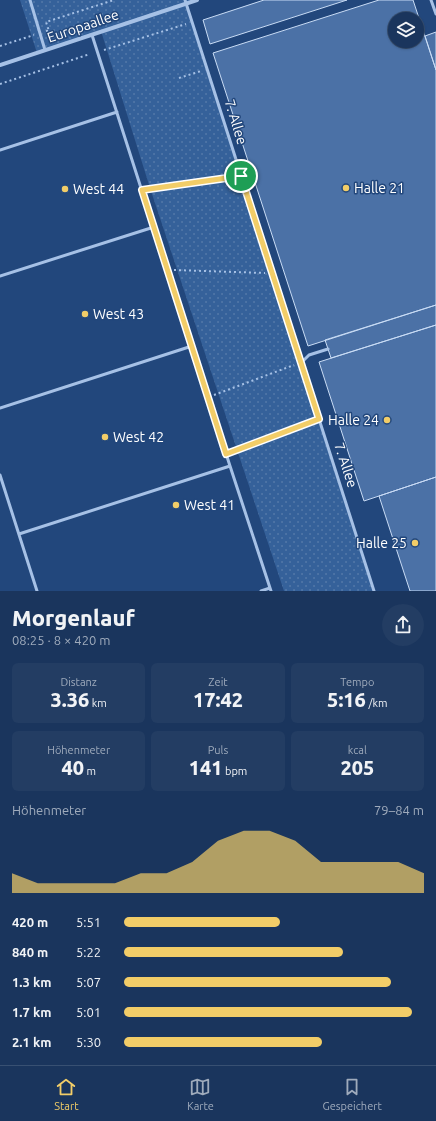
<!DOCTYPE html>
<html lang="de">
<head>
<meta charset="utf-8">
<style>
	:root { --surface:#1a355d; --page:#233d63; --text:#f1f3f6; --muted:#9fabbc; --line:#385072; --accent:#f2cd68 }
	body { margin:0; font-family:Ubuntu,sans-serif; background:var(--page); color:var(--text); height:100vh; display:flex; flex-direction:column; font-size:15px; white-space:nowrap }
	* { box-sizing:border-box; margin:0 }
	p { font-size:13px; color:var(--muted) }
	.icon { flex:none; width:22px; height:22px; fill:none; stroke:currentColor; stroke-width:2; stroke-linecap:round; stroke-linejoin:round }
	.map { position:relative; height:591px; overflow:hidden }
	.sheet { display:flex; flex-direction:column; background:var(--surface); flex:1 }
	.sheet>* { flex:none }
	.controls { position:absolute; left:388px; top:12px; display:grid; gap:8px }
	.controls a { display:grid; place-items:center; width:36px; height:36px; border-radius:50%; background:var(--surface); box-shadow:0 1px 3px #0004,0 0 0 1px var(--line); font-size:20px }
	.pin { position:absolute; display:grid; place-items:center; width:34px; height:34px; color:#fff; margin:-17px; border:2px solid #fff; border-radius:50%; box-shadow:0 1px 4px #0007 }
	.round { display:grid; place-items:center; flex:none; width:42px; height:42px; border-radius:21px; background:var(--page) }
	.headline { display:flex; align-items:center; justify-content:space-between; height:68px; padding:0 12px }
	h1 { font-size:22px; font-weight:800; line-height:30px }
	.figures { display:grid; grid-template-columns:repeat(3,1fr); gap:6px; height:68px; padding:4px 12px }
	.figures div { display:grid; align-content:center; border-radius:6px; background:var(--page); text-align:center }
	.figures b { font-size:20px; font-weight:800 }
	.figures small { font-size:11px; font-weight:400 }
	.figures p { font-size:11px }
	.chart { height:112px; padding:8px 12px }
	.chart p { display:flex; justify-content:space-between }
	.chart svg { width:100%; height:72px; margin-top:4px; fill:var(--accent); opacity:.7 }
	ul { padding:0 12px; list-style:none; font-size:13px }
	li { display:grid; grid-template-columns:64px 48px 1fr; align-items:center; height:30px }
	li i { height:10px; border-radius:5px; background:var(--accent) }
	.menu { display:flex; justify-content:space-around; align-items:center; height:56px; border-top:1px solid var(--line); background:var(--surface); font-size:11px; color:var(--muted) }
	.menu a { display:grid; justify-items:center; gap:2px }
	.menu .on { color:var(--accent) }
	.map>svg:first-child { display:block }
	.grass { fill:url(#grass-dots) }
	.building { fill:#4b71a6; stroke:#c9dcf5; fill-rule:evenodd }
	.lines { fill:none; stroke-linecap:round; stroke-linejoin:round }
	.path { stroke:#a6c1e6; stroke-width:2; stroke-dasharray:2 3; stroke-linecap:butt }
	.service { stroke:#a6c1e6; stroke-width:3 }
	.minor { stroke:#a6c1e6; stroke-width:4 }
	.route-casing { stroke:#fff; stroke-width:8 }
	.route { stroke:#f2cd68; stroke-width:5 }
	.poi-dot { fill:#f2cd68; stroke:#22477c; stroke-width:1.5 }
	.labels { text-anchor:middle; stroke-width:3; stroke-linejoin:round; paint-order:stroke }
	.street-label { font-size:14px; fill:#fff; stroke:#22477c }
	.poi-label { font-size:14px; fill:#fff; stroke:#22477c; text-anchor:start }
</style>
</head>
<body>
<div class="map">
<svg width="436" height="591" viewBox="0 0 436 591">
	<defs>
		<pattern id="grass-dots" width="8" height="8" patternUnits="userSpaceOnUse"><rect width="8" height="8" fill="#35619a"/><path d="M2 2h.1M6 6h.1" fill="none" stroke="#5379a9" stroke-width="1.8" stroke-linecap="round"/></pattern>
	</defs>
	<rect width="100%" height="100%" fill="#22477c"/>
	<path class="grass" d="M20 0H197L187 3 374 591H284L150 188 101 31 37 53Z"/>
	<path class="building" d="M264 0H347L210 44 203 20Z
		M379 0H413L436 70V305L308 346 213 53ZM395 19H417V41H395Z
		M436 32V70L425 36Z
		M436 305V325L331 358 325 340Z
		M436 325V477L364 501 319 362Z
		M436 477V591H410L379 496Z"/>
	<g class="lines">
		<path class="path" d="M46 31H49L46 22 114 0
			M0 46 34 35
			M104 50 186 24
			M179 78 201 71
			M0 84 90 54
			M149 188 234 177
			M174 270 265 273
			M214 395 294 365
			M232 452 312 422"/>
		<path class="service" d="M30 0 45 50
			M185 0 374 591
			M431 0 436 14
			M92 35 230 466 271 591
			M0 150 117 112
			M0 276 154 227
			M301 363 309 355 328 349
			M0 408 192 346
			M0 475 37 591
			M19 534 230 466
			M261 591 270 588"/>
		<path class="minor" d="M0 65 197 0"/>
	</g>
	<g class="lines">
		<defs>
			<path id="route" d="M241 176 319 419 226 454 142 190Z"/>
		</defs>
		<use href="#route" class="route-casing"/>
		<use href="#route" class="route"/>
	</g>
	<g class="poi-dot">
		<circle cx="346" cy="188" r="4"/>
		<circle cx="65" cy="189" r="4"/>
		<circle cx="85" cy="314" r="4"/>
		<circle cx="387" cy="420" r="4"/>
		<circle cx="105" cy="437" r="4"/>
		<circle cx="176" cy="505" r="4"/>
		<circle cx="415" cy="543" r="4"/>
	</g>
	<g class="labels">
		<g class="street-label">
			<text transform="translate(83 26) rotate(-19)" y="5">Europaallee</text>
			<text transform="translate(236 122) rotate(73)" y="5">7. Allee</text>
			<text transform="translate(346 465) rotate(72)" y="5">7. Allee</text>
		</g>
		<g class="poi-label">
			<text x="354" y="193">Halle 21</text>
			<text x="73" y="194">West 44</text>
			<text x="93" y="319">West 43</text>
			<text x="379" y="425" text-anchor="end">Halle 24</text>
			<text x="113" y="442">West 42</text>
			<text x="184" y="510">West 41</text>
			<text x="407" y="548" text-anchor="end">Halle 25</text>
		</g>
	</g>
</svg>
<div class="controls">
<a><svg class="icon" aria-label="layers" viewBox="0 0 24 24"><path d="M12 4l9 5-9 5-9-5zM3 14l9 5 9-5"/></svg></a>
</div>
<div class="pin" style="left:241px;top:176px;background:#1e9e55"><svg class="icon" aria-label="arrive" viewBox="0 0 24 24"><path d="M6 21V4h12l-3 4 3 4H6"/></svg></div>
</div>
<section class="sheet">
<div class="headline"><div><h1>Morgenlauf</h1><p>08:25 · 8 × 420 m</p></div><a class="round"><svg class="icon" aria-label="share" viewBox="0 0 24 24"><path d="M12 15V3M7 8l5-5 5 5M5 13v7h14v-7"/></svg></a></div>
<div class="figures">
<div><p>Distanz</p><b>3.36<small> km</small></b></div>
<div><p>Zeit</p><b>17:42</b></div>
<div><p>Tempo</p><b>5:16<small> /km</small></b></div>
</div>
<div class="figures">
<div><p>Höhenmeter</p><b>40<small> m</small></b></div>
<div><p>Puls</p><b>141<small> bpm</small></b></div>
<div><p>kcal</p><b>205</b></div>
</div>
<div class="chart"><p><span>Höhenmeter</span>79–84 m</p>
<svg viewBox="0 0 160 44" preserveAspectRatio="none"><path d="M0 44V32L10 38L20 38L30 38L40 38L50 32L60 32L70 25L80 12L90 6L100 6L110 12L120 25L130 25L140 25L150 25L160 32V44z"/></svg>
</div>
<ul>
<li><b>420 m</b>5:51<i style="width:52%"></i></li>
<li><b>840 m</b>5:22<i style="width:73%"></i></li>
<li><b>1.3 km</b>5:07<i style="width:89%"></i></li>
<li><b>1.7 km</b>5:01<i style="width:96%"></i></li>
<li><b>2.1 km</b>5:30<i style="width:66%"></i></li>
</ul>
</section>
<nav class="menu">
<a class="on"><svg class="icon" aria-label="home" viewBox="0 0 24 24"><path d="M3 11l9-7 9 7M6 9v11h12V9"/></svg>Start</a>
<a><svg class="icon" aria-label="map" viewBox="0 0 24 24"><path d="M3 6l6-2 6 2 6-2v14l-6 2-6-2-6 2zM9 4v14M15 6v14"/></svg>Karte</a>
<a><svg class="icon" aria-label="saved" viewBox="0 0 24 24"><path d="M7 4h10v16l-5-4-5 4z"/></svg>Gespeichert</a>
</nav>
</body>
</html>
